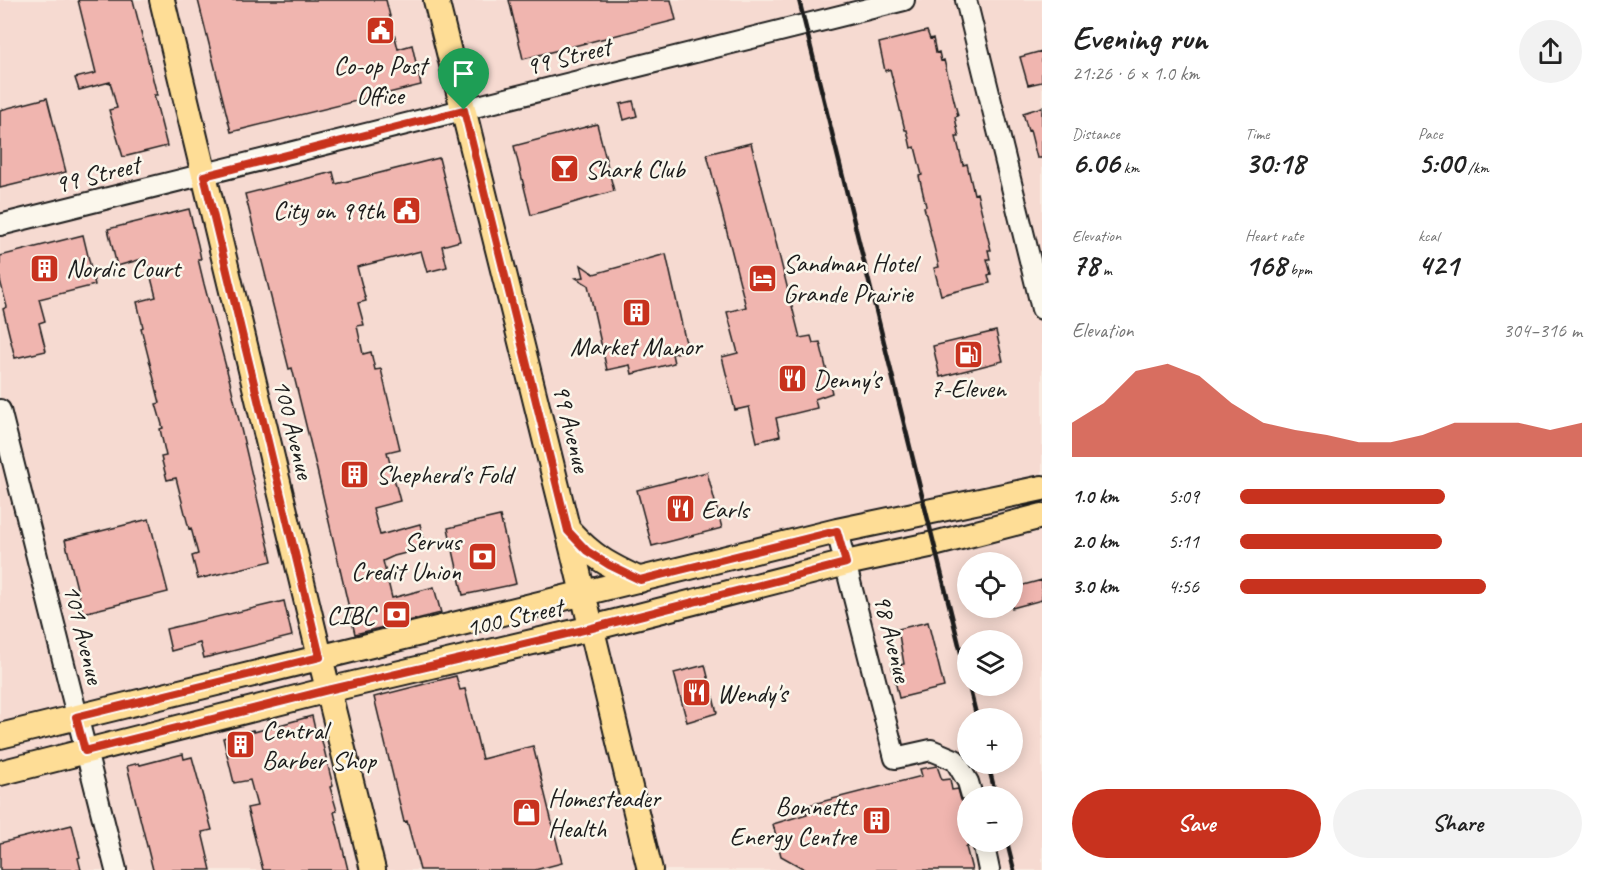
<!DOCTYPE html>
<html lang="en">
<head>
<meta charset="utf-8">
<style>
	:root { --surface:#fff; --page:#f2f2f2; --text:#222; --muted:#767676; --accent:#c8321e }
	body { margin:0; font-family:Caveat,sans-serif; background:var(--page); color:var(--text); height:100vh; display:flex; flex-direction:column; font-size:22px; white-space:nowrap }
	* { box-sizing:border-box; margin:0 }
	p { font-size:20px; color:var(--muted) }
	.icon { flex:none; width:33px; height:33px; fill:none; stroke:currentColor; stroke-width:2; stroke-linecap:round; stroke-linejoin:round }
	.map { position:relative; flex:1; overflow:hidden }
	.side { display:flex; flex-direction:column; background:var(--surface); width:570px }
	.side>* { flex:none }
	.tools { position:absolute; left:957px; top:552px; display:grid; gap:12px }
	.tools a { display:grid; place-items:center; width:66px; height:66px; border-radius:50%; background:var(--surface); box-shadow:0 3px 15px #0003; font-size:30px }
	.pin { position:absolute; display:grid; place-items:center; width:51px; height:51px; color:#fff; margin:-62px -26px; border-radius:50% 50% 50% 0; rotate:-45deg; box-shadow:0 0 6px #0007 }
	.pin .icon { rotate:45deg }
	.round { display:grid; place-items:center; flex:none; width:63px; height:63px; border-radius:32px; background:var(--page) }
	.summary { display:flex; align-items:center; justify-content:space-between; height:102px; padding:0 30px }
	h1 { font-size:33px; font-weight:700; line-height:45px }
	.metrics { display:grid; grid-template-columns:repeat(3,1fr); gap:9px; height:102px; padding:6px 30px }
	.metrics div { display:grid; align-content:center }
	.metrics b { font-size:30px; font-weight:700 }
	.metrics small { font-size:16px; font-weight:400 }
	.metrics p { font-size:16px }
	.chart { height:168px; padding:12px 30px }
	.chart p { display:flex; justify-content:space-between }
	.chart svg { width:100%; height:108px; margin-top:6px; fill:var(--accent); opacity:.7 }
	.cta { display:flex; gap:12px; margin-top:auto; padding:12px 30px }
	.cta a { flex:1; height:69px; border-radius:36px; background:var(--accent); color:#fff; font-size:24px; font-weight:700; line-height:69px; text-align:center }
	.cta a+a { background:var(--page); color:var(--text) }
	ul { padding:0 30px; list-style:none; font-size:20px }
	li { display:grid; grid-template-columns:96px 72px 1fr; align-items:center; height:45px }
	li i { height:15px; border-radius:8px; background:var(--accent) }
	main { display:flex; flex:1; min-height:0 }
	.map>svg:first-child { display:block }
	.built { fill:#f6dad1; fill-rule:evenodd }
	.building { fill:#f0b5af; stroke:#1c1c1c; stroke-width:1.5 }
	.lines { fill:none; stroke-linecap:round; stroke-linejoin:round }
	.minor-casing { stroke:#1c1c1c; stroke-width:24 }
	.major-casing { stroke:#1c1c1c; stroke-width:28 }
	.minor { stroke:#fbf7ec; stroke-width:20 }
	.major { stroke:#fedd96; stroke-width:24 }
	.rail { stroke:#1c1c1c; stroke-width:4.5 }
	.route-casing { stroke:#fff; stroke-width:12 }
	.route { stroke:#c8321e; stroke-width:8 }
	.labels { text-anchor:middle; stroke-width:5; stroke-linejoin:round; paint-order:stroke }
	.street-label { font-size:26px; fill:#1c1c1c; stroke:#fbf7ec }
	.poi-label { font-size:26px; fill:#1c1c1c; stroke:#fbf7ec; text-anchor:start }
</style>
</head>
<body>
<main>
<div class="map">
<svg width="1042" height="870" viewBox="0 0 1042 870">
	<rect width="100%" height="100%" fill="#f9eae0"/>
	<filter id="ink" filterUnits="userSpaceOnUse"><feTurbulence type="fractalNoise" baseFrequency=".0167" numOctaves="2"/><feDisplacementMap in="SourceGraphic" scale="12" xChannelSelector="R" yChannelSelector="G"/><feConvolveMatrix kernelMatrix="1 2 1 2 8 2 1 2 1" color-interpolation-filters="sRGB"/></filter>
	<g filter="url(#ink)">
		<path class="built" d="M0 0H1042V870H0ZM968 562H1012V608H968ZM968 640H1012V686H968ZM968 718H1012V764H968ZM968 796H1012V842H968Z"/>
		<path class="building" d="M78 0H133L157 95H154L167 146 123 157 109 110 117 108 110 82 79 90 75 78 96 73Z
			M198 0H386L398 49 412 45 421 85 231 132Z
			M509 0H671L676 20 523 59Z
			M927 31 930 39 933 38 936 53 939 52 941 61 944 60 958 116 955 117 959 137H956L963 165 967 164 974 194 977 193 991 250H988L990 259H987L991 274 988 275 990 283 941 295 934 268 939 267 924 207 926 206 919 176 922 175 915 147 911 148 907 130H905L890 69 885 71 879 43Z
			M1042 51V82L1028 85 1020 57Z
			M47 98 66 172 0 188V110Z
			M633 101 637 116 624 120 620 104Z
			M1042 107V158H1037L1030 130 1028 131 1023 113Z
			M597 124 614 191 531 215 514 146Z
			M751 143 800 338 811 336 813 343 820 342 832 393 815 399 817 408 776 418 780 436 757 442 749 407 735 410 722 357 738 353 727 312 746 307 707 154Z
			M439 158 460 241 442 246 447 267 427 272 421 251 357 267 366 301 358 303 364 325 357 326 363 354 371 352 375 370 381 369 400 449 387 452 400 501 373 508 380 535 420 524 426 548 394 556 383 561 392 598 434 587 441 613 355 634 317 470 292 368 289 369 245 194 333 172 336 184Z
			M189 209 198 245 201 259H198L204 284 230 382 272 561 198 579 192 556 198 554 191 528 189 529 176 478 167 480 161 457 166 456 160 429 163 428 156 404 160 403 141 328 143 327 137 302 156 297 146 258 117 266 108 229Z
			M83 235 95 285 39 299 45 321 39 323 46 351 15 358 3 309 7 307 0 280V256Z
			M666 254 685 339 689 350 672 354 674 363 632 374 630 365 607 370 588 285 576 278 584 277 581 265 594 274Z
			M996 331 1003 361 940 377 933 346Z
			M707 472 722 528 652 546 637 490Z
			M500 516 516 584 463 595 448 528Z
			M149 519 168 592 83 613 65 540Z
			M1042 580V600L1012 608V588Z
			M284 601 292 636 204 658 200 643 171 651 166 629Z
			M928 622 944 687 899 698 892 667 904 664 898 629Z
			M705 665 717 713 687 722 674 673Z
			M456 676 460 690 465 689 482 759 533 746 562 863 535 870H420L407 821 404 822 374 697Z
			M312 716 317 738 321 737 333 786 330 787 337 811 334 812 348 870H263L247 808 257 806 250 780 234 783 223 738 253 730 254 732Z
			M183 754 184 759 192 757 212 830 202 832 211 870H153L127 766 139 763 140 765Z
			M937 766 942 780 950 779 952 790 958 789 961 800 968 807V847H966L972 870H806L781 856 773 824 807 814 805 806 922 776 920 769Z
			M72 825 80 857 78 858 81 870H0V843Z"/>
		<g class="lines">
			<defs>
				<path id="minor" d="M966 0 1042 309
					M0 225 904 0
					M0 410 116 870
					M837 531 895 758 931 750 955 760 968 782 972 796
					M983 842 989 870"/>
				<path id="major" d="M162 0 320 657 373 870
					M436 0 568 531 650 870
					M569 531C593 557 608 565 640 580
					M0 736 837 531 1042 488
					M0 773 328 690 592 628 846 563 934 544 1042 516"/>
			</defs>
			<use href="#minor" class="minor-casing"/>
			<use href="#major" class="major-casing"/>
			<use href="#minor" class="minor"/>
			<use href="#major" class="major"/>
			<path class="rail" d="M799 0 968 681
				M969 686 977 718
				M988 764 996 796
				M1007 842 1014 870"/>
		</g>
	</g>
	<g class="lines" filter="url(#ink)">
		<defs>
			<path id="route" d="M464 110 568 531 587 551 609 565 640 580 837 531 846 563 592 628 328 690 85 751 76 717 320 657 204 176Z"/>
		</defs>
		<use href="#route" class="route-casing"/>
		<use href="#route" class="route"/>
	</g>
	<defs>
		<symbol id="civic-square" viewBox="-11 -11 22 22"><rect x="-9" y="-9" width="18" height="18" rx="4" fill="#c8321e" stroke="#fbf7ec"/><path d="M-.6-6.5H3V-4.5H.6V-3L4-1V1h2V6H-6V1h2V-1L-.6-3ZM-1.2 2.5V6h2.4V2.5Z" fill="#fff"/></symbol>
		<symbol id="bar-square" viewBox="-11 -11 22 22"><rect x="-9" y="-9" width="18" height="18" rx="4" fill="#c8321e" stroke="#fbf7ec"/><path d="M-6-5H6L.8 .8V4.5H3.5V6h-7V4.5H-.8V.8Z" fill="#fff"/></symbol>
		<symbol id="building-square" viewBox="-11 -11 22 22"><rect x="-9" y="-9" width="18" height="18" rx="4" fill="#c8321e" stroke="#fbf7ec"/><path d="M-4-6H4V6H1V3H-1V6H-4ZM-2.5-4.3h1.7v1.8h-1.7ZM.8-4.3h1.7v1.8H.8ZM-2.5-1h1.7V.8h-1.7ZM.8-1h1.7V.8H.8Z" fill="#fff"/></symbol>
		<symbol id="hotel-square" viewBox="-11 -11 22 22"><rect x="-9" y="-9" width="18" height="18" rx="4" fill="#c8321e" stroke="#fbf7ec"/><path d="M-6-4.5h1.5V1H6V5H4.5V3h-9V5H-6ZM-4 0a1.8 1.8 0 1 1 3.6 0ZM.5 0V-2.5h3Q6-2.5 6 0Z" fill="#fff"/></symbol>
		<symbol id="fuel-square" viewBox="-11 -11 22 22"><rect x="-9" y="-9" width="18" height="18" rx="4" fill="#c8321e" stroke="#fbf7ec"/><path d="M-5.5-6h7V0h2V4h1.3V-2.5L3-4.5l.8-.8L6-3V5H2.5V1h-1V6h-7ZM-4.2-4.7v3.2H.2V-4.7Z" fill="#fff"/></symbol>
		<symbol id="restaurant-square" viewBox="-11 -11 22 22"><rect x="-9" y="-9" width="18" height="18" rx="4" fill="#c8321e" stroke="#fbf7ec"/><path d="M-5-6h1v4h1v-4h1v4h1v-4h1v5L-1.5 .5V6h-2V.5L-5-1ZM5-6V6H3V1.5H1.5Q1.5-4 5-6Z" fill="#fff"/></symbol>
		<symbol id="bank-square" viewBox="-11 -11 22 22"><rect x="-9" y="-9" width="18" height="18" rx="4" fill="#c8321e" stroke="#fbf7ec"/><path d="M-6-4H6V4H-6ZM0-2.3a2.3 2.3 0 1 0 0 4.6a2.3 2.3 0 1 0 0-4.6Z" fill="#fff"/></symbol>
		<symbol id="shop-square" viewBox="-11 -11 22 22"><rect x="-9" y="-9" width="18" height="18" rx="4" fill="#c8321e" stroke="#fbf7ec"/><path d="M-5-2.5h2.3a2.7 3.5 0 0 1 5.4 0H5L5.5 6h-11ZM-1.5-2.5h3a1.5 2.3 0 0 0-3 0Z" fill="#fff"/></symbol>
	</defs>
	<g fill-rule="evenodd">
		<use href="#civic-square" x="364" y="14" width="33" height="33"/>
		<use href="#bar-square" x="548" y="152" width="33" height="33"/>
		<use href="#civic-square" x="390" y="194" width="33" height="33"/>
		<use href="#building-square" x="28" y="252" width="33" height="33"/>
		<use href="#hotel-square" x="746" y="262" width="33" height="33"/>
		<use href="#building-square" x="620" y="296" width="33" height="33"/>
		<use href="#fuel-square" x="952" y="338" width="33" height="33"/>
		<use href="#restaurant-square" x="776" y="362" width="33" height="33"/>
		<use href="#building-square" x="338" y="458" width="33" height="33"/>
		<use href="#restaurant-square" x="664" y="492" width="33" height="33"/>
		<use href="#bank-square" x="466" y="540" width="33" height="33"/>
		<use href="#bank-square" x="380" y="598" width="33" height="33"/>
		<use href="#restaurant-square" x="680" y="676" width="33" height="33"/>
		<use href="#building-square" x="224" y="728" width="33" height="33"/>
		<use href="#shop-square" x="510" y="796" width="33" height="33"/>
		<use href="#building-square" x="860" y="804" width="33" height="33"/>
	</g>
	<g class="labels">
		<g class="street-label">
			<text transform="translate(568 56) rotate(-14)" y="9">99 Street</text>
			<text transform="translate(97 174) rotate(-14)" y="9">99 Street</text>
			<text transform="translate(572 428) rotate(76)" y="9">99 Avenue</text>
			<text transform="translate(294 429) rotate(76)" y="9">100 Avenue</text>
			<text transform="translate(514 617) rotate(-13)" y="9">100 Street</text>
			<text transform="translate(84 634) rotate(76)" y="9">101 Avenue</text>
			<text transform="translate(893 638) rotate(76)" y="9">98 Avenue</text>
		</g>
		<g class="poi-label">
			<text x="380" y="74" text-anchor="middle">Co-op Post<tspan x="380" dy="30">Office</tspan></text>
			<text x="585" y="178">Shark Club</text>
			<text x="385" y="219" text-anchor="end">City on 99th</text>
			<text x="783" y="272">Sandman Hotel<tspan x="783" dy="30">Grande Prairie</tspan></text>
			<text x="66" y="277">Nordic Court</text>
			<text x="636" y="355" text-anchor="middle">Market Manor</text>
			<text x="813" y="388">Denny's</text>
			<text x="968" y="397" text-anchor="middle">7-Eleven</text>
			<text x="376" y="483">Shepherd's Fold</text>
			<text x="701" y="518">Earls</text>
			<text x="461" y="550" text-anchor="end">Servus<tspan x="461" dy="30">Credit Union</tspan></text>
			<text x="375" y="624" text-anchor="end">CIBC</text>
			<text x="717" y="702">Wendy's</text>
			<text x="262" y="739">Central<tspan x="262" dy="30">Barber Shop</tspan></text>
			<text x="548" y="807">Homesteader<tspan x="548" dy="30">Health</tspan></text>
			<text x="856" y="815" text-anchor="end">Bonnetts<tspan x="856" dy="30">Energy Centre</tspan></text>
		</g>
	</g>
</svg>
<div class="tools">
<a><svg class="icon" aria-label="locate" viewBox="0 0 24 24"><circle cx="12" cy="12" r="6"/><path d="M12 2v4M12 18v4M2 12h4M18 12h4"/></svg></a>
<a><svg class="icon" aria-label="layers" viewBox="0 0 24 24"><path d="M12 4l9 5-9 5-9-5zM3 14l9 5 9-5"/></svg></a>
<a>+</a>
<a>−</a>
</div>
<div class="pin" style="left:464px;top:110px;background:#1e9e55"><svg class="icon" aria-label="arrive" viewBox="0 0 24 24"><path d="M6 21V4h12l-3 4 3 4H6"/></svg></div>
</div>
<section class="side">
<div class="summary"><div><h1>Evening run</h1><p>21:26 · 6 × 1.0 km</p></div><a class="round"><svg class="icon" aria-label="share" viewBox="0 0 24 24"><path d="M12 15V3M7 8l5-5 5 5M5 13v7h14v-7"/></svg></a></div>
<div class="metrics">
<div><p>Distance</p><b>6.06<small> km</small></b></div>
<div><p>Time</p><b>30:18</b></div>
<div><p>Pace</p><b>5:00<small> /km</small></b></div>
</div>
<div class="metrics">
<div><p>Elevation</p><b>78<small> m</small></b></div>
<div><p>Heart rate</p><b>168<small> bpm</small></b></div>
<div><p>kcal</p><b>421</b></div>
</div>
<div class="chart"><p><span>Elevation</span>304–316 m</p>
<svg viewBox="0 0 160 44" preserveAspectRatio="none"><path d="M0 44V30L10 22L20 9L30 6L40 11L50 22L60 30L70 33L80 35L90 38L100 38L110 35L120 30L130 30L140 30L150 33L160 30V44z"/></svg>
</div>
<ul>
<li><b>1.0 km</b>5:09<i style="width:60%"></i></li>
<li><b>2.0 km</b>5:11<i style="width:59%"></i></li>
<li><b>3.0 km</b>4:56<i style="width:72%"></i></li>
</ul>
<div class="cta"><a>Save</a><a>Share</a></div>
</section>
</main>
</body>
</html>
